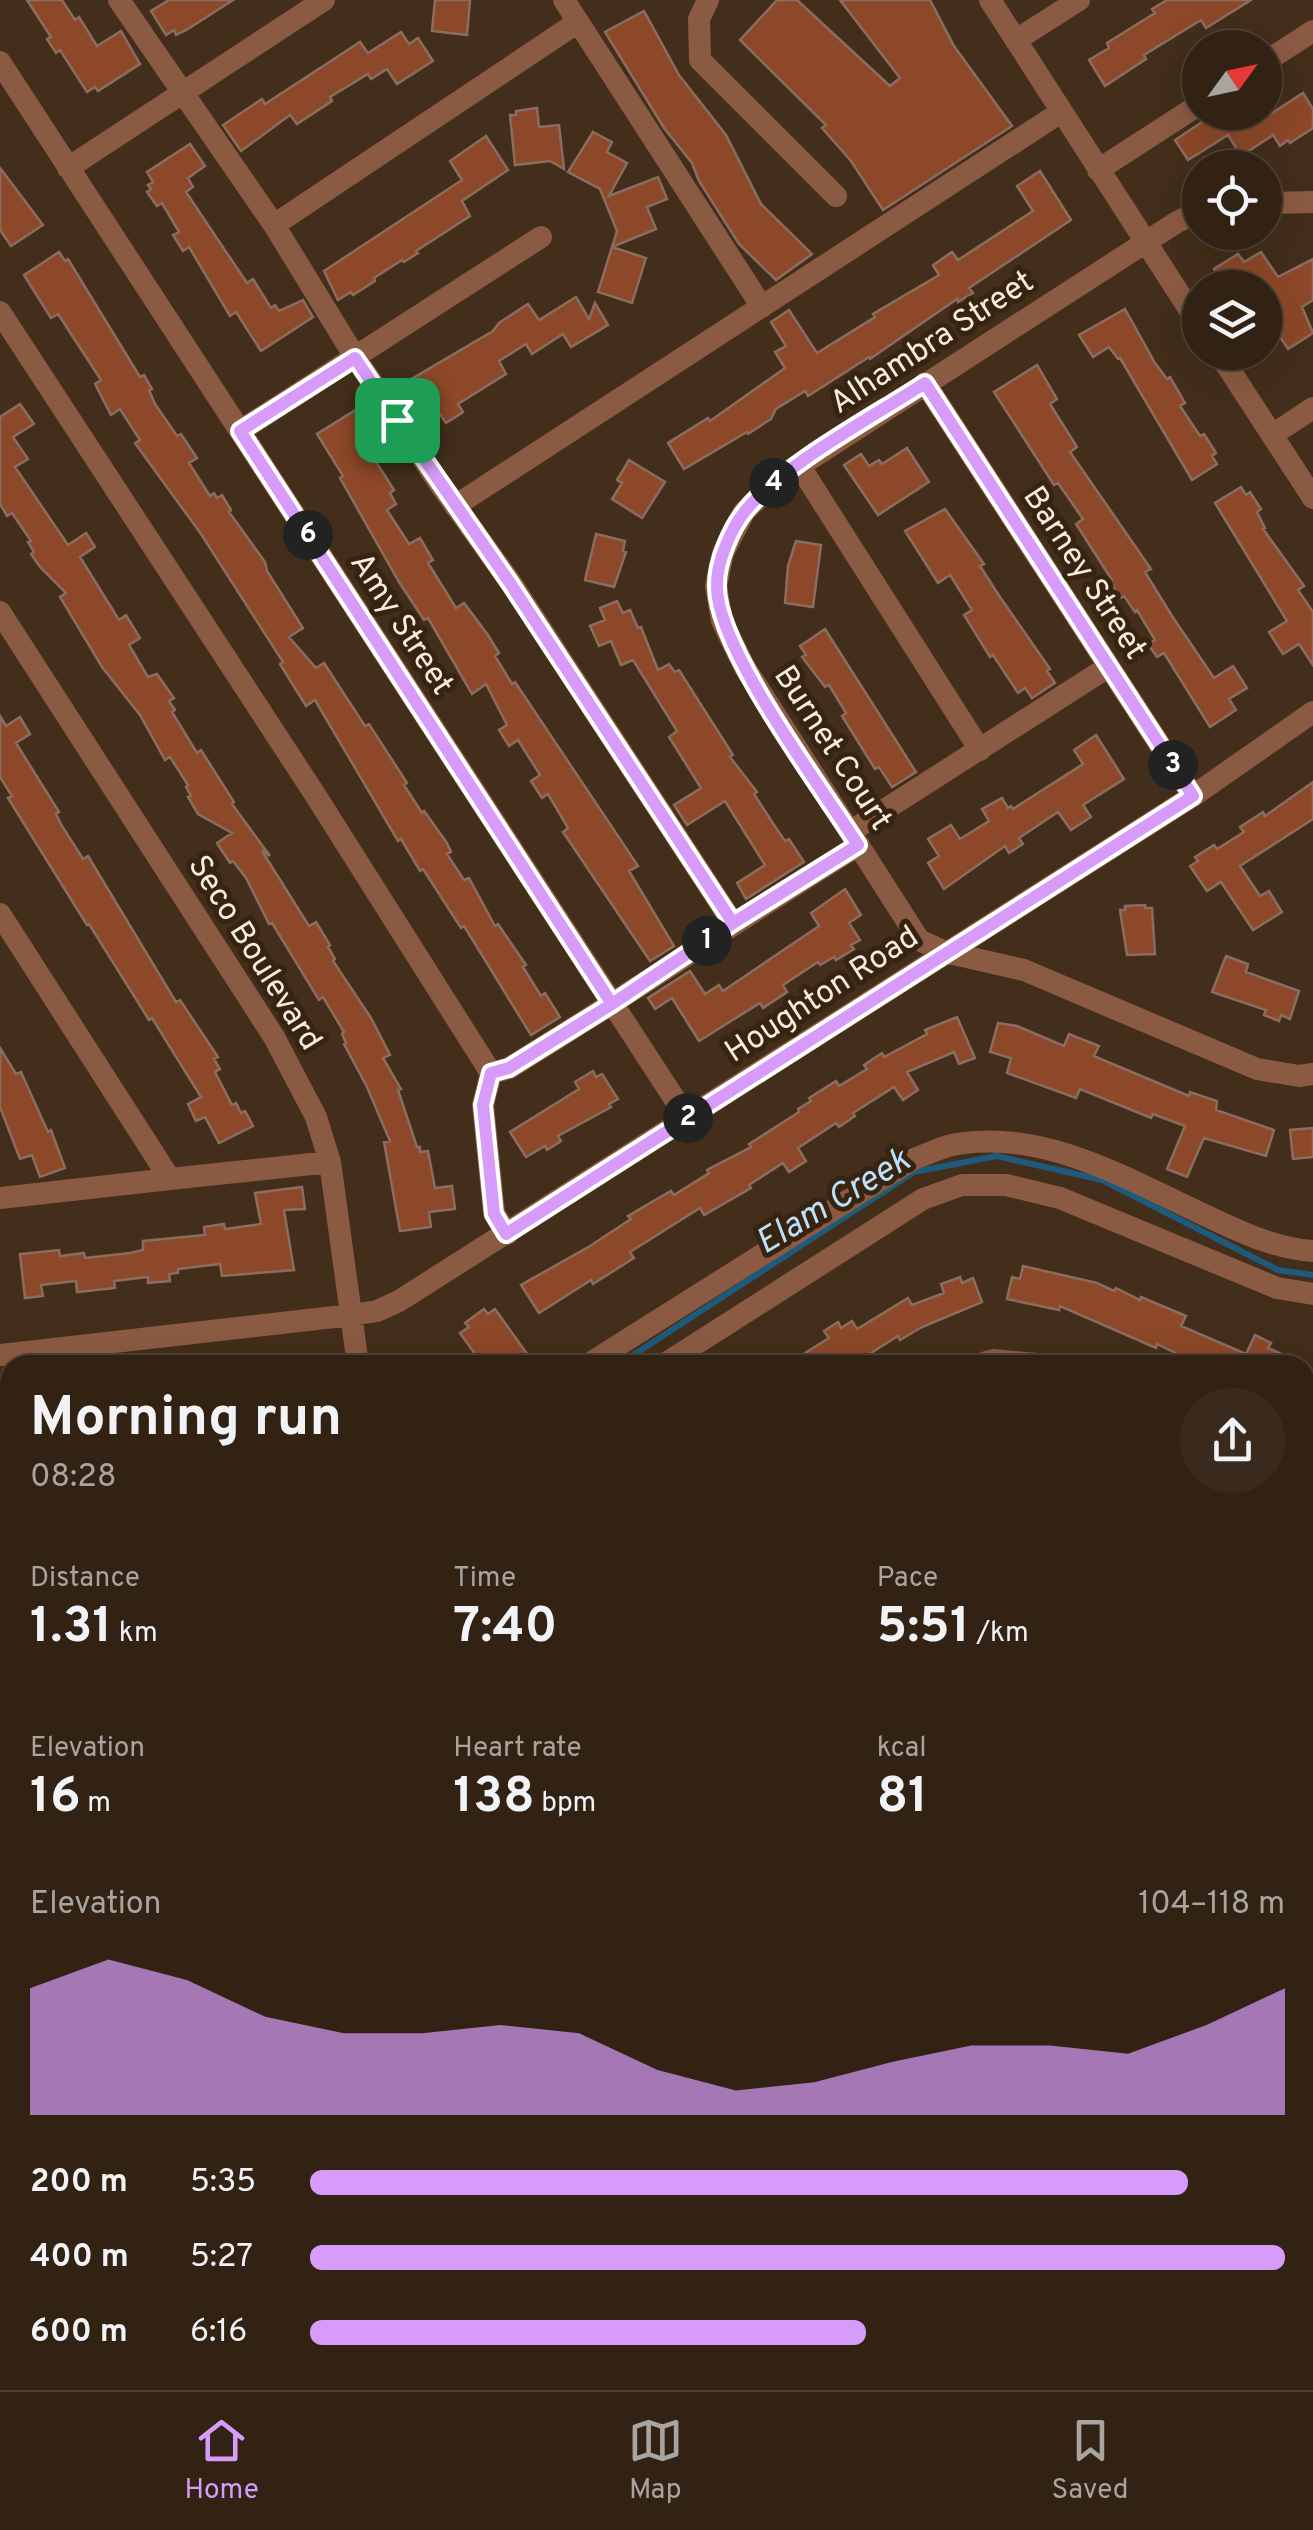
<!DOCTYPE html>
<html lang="en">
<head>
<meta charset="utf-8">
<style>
	:root { --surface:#322214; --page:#3a2a1d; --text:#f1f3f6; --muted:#a8a4a0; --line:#4d3f34; --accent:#d79bf9 }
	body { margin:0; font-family:Overpass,sans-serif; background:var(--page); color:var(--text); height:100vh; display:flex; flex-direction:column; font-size:38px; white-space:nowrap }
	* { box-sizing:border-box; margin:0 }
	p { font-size:32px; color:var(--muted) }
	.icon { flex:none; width:55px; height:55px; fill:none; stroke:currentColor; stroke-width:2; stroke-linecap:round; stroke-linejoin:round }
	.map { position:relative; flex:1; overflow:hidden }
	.panel { position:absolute; left:0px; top:1355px; width:1315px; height:1035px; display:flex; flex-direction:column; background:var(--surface); border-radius:30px 30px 0 0; box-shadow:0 10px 40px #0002,0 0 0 2px var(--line) }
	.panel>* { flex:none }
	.needle { width:65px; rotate:57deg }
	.buttons { position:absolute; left:1182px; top:30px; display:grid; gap:20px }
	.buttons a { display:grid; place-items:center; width:100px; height:100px; border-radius:50%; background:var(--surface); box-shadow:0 10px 40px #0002,0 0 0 2px var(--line); font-size:50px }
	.pin { position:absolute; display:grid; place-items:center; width:85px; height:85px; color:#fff; margin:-42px; border-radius:20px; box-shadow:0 5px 15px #0006 }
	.km { position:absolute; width:50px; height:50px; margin:-25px; border-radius:50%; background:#222; color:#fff; font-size:28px; line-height:50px; text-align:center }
	.round { display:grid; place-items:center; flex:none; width:105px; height:105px; border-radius:52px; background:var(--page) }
	.summary { display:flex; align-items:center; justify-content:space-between; height:170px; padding:0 30px }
	h1 { font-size:55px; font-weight:700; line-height:75px }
	.metrics { display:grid; grid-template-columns:repeat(3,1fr); gap:15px; height:170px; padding:10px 30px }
	.metrics div { display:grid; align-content:center }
	.metrics b { font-size:50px; font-weight:700 }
	.metrics small { font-size:28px; font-weight:400 }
	.metrics p { font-size:28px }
	.chart { height:280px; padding:20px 30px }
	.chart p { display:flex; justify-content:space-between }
	.chart svg { width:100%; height:180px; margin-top:10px; fill:var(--accent); opacity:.7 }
	ul { padding:0 30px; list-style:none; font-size:32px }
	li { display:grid; grid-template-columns:160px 120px 1fr; align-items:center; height:75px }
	li i { height:25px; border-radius:12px; background:var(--accent) }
	.tab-bar { display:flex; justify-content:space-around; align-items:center; height:140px; border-top:2px solid var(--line); background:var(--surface); font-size:28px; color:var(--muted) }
	.tab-bar a { display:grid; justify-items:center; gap:5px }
	.tab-bar .selected { color:var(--accent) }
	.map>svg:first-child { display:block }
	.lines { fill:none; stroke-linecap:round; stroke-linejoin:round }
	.stream { stroke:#1e5a7c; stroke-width:6 }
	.building { fill:#8c4828; stroke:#8b6d60; stroke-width:2.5 }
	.minor { stroke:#8b5a43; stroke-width:22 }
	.route-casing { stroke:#fff; stroke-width:20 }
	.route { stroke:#d79bf9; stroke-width:12 }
	.labels { text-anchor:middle; stroke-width:10; stroke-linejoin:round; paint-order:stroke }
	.street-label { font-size:32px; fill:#f8ebdf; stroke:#372410 }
	.water-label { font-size:35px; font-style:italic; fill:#bbe0fa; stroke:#372410 }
</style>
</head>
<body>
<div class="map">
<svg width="1313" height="2390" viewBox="0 0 1313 2390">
	<rect width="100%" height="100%" fill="#422e1a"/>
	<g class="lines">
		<path class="stream" d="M618 1365 914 1172 997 1156 1102 1180 1278 1270 1313 1275
			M0 1531 10 1530"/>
	</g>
	<path class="building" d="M27 0H62L75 20 79 17 97 46 121 31 140 64 98 91 95 87 87 92 60 50 56 53 47 39 51 37Z
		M169 0H233L188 29 176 35 174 30 166 35 151 11Z
		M435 0H470L467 35 432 31Z
		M777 0H797L890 86 900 78 840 0H930L954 46 1012 126 883 210 851 161 822 128 826 125 740 40Z
		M1167 0H1251L1206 28 1201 20 1144 55 1146 59 1105 86 1089 60 1109 48 1107 43 1155 13 1152 9Z
		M644 11 679 75 726 135 761 204 812 254 776 280 739 244 699 181 692 163 664 128 605 32Z
		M401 32 409 44 418 38 433 61 397 84 387 69 371 79 368 74 330 97 332 101 297 124 290 115 241 151 223 125 262 99 265 104 360 42 368 53Z
		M1303 93 1313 109V128L1290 143 1288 140 1280 146 1273 135 1241 156 1228 135 1188 160 1175 140 1217 112H1244L1252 126Z
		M537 108 539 127 559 125 564 169 550 161 515 165 510 115H516V111Z
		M593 132 612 142 607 152 627 163 609 196 658 177 667 199 647 207 656 229 612 247 617 231 600 189 568 172Z
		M486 136 508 170 462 201 470 216 416 251 418 253 404 262 402 260 374 278 375 281 353 295 351 292 338 300 324 271 462 180 450 161Z
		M190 144 205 166 188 178 193 187 186 192 247 283 253 279 271 308 275 305 279 311 303 300 313 317 261 351 236 312 230 316 189 247 183 251 173 235 179 232 162 203 157 206 147 192 151 189 148 185 153 182 147 172Z
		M0 168 43 225 11 246 0 230Z
		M1040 171 1071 220 969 288 973 293 958 302 957 299 870 359 869 357 808 396 805 391 776 409 771 419 748 434 747 432 684 469 668 443 708 418 710 421 785 368 775 352 786 346 771 322 789 310 817 353 875 317 873 314 939 275 933 265 952 252 958 260 1033 211 1017 186Z
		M612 247 646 258 632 303 598 292Z
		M59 252 65 261 68 259 140 377 144 375 152 389 149 390 155 404 177 436 181 434 197 458 189 463 210 496 214 493 217 498 222 495 231 510 229 512 265 562 267 571 303 628 289 637 316 668 324 663 365 726 369 724 407 783 404 785 422 813 424 811 447 843 451 852 447 854 464 880 469 878 495 926 498 924 526 965 523 967 541 996 545 993 560 1017 531 1035 464 926 461 928 423 869 420 871 401 839 398 841 315 700 306 706 280 664 283 662 201 534 135 443 140 440 120 409 111 415 95 384 101 380 58 314 51 318 24 275Z
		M1261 252 1278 277 1313 259V300L1302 307 1313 333 1288 349 1265 314V288H1226L1214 269 1238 254 1244 262Z
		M576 297 589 319 595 303 608 325 571 347 563 334 532 354 526 344 499 361 506 374 458 404 463 412 446 423 435 407 419 418 401 391 410 385 408 381 493 331 499 323 528 304 539 320Z
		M1125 309 1155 363 1167 379 1170 377 1185 403 1180 406 1200 436 1204 434 1216 453 1212 456 1217 464 1192 480 1120 358 1118 359 1109 347 1093 357 1079 335Z
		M1037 365 1057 399 1050 404 1077 447 1070 452 1151 569 1145 572 1172 616 1214 678 1233 666 1247 688 1229 699 1236 710 1210 727 1164 653 1157 657 1148 644 1155 640 1137 610 1135 612 1124 596 1120 598 1110 581 1112 580 1076 524 1083 519 1058 483 1054 485 994 392Z
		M20 404 34 424 13 437 28 459 15 467 68 545 86 533 95 547 80 557 119 620 126 615 140 638 129 645 148 677 157 674 174 698 169 701 175 710 172 712 197 753 201 750 234 802 232 804 270 856 262 851 309 926 316 922 330 945 328 947 335 959 333 961 371 1018 390 1055 383 1058 401 1089 398 1090 417 1147H420V1152L428 1151 435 1188 452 1186 455 1209 429 1212 431 1227 400 1231 384 1142 390 1141 367 1087 344 1044 346 1043 342 1034 344 1032 323 997 319 1000 272 923 269 924 246 878 233 861 230 863 217 843 232 833 198 814 188 797 191 796 186 787 188 785 170 757 165 760 140 715 102 667 60 597 66 593 40 567 31 554 34 552 28 542 31 541 12 513 7 516 0 504V417Z
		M365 404 379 427 361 438 394 490 390 493 396 504 387 510 409 544 420 538 433 560 428 563 456 608 464 603 488 635 499 653 495 656 512 684 515 682 638 866 629 871 674 946 650 961 563 832 568 828 548 794 542 798 531 781 540 775 518 740 509 746 499 730 507 725 486 684 472 694 428 618 424 620 399 582 340 478 343 476 317 434Z
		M907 448 929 482 878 515 844 465 861 454 869 466 879 460 882 464Z
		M629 460 665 482 642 518 612 499 622 483 617 480Z
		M1241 487 1246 495 1250 492 1261 509 1257 512 1265 528 1263 529 1304 586 1298 590 1313 612V665L1299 644 1283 654 1269 632 1287 621 1215 503Z
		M945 509 984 564 980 566 998 594 1050 669 1047 671 1055 683 1032 698 1025 688 1018 693 993 655 990 657 964 615 972 610 950 575 938 583 905 531Z
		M596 534 625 541 623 551 626 552 614 587 585 580Z
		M796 541 821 545 813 607 785 603 788 566Z
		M617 601 623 613 630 610 638 628 641 627 658 670 669 664 675 672 679 670 733 755 730 757 757 792 754 794 774 825 785 841 789 839 804 862 746 899 737 883 765 865 725 801 687 825 674 805 701 788 669 737 677 731 633 660 621 665 611 641 599 646 590 626 605 620 600 608Z
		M825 629 916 772 892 787 879 767 875 769 842 716 846 713 829 685 825 687 802 657 806 655 800 646Z
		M0 716 6 726 20 717 30 734 16 743 59 812 56 814 62 826 83 859 88 856 176 1002 180 1000 218 1057 214 1059 220 1069 215 1072 232 1105 236 1103 241 1113 245 1111 253 1126 219 1143 205 1117 196 1121 188 1104 201 1097 152 1018 149 1020 89 924 87 925 8 798 12 796 0 777Z
		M1096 735 1124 779 1083 805 1091 817 1071 830 1058 812 1019 838 1023 844 1009 853 1005 846 944 889 928 863 939 856 928 839 951 825 960 839 989 821 982 809 1002 798 1008 808 1011 806 1013 809 1083 764 1074 750Z
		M1313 782V819L1240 866 1260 896 1269 891 1282 912 1253 930 1221 882 1207 891 1190 866 1198 861 1195 857 1214 845 1217 849 1244 832 1240 827 1263 812 1265 816Z
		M845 889 861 915 849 923 860 940 851 945 854 949 836 960 834 957 820 965 818 962 783 985 787 992 763 1008 760 1003 699 1041 672 998 655 1009 648 998 690 971 705 994 719 985 723 991 819 926 811 913Z
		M1145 905V908H1152L1155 954 1127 955 1120 910H1125V906Z
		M1226 956 1248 964 1246 972 1299 991 1290 1019 1281 1015 1279 1021 1264 1015 1266 1010 1212 992Z
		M957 1017 975 1058 959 1064 954 1052 907 1072 918 1090 903 1100 894 1087 853 1113 855 1116 839 1127 836 1123 798 1148 806 1161 789 1172 783 1163 749 1185 751 1188 704 1215 700 1208 630 1252 634 1258 593 1284 591 1280 539 1313 521 1285 590 1246 631 1219 628 1216 671 1191 674 1195 709 1173 707 1170 751 1147 749 1144 799 1112 798 1109 811 1101 809 1098 836 1081 839 1086 867 1069 864 1065 882 1053 884 1057 927 1034 925 1030Z
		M998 1023 1017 1026 1064 1046 1069 1034 1099 1046 1094 1056 1103 1060 1189 1096 1190 1092 1217 1101 1216 1110 1274 1130 1266 1156 1204 1138 1187 1177 1167 1169 1185 1126 1153 1114 1151 1118 1080 1089 1076 1098 1007 1073 1011 1058 990 1052Z
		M0 1048 16 1074 21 1072 48 1132 51 1130 65 1168 40 1177 32 1155 20 1159 0 1107Z
		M593 1071 596 1077 602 1074 618 1099 609 1104 611 1107 558 1136 561 1141 547 1150 545 1146 526 1157 510 1132 579 1089 575 1082Z
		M1313 1128V1157L1293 1159 1290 1130Z
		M302 1187 305 1209 284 1210 294 1270 222 1276 220 1264 178 1269V1273L169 1274 170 1281 148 1283V1277L114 1281 115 1288 77 1292 76 1281 41 1285 43 1296 25 1298 20 1254 59 1250 60 1256 84 1253 85 1258 130 1253 143 1250V1241L205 1235 204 1227 224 1224 225 1229 261 1224 255 1193Z
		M1023 1266 1097 1283 1114 1291 1116 1288 1140 1300 1141 1297 1186 1316 1181 1326 1246 1354 1255 1335 1271 1343 1268 1348 1306 1365H1200L1157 1344 1156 1348 1060 1306 1059 1310 1007 1299 1012 1277 1020 1279Z
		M960 1277 962 1283 973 1278 982 1302 922 1327 900 1340 898 1336 863 1358 867 1365H786L829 1338 824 1331 838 1322 841 1328 852 1321 857 1329 908 1298 912 1305 944 1293 941 1284Z
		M484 1309 488 1314 495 1309 535 1365H483L460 1333 469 1327 465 1323Z"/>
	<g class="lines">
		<path class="minor" d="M119 0 274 225
			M564 0 762 307
			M708 0 699 19 700 60 836 196
			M990 0 1200 326
			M578 22 274 225 355 357 439 483 511 583 733 923
			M1016 40 1079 0
			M0 62 687 1118
			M1265 62 1313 31
			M68 168 324 0
			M1098 170 1200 104
			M1265 203 1313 202
			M1200 211 1177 222 773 483 744 512 723 553 716 586 722 621 744 666 919 940 945 952 1024 970 1257 1069 1299 1076 1313 1074
			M0 312 314 793 491 1073 483 1105 494 1213 507 1234
			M1218 352 1313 498
			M925 383 1193 796
			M240 431 541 237
			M1272 435 1313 408
			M799 465 980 750
			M455 506 1061 112
			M0 612 274 1037 316 1117 330 1162 358 1365
			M850 832 1108 667
			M0 914 170 1179 0 1198
			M491 1073 509 1068C627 996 741 918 859 845
			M170 1179 330 1162
			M0 1355 352 1315 377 1311 399 1301 1193 796 1313 712
			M587 1365 914 1159C928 1154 943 1146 957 1144 1048 1129 1132 1182 1211 1218 1243 1233 1277 1249 1313 1251
			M663 1365 923 1199 962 1185H1006L1060 1198 1277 1288 1313 1294
			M976 1365 993 1360 1048 1365
			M1305 1470 1313 1474
			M0 1553 10 1552
			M1305 1634 1313 1638
			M0 1709 10 1707
			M1305 1804 1313 1808
			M0 1862 10 1861
			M1305 1877 1313 1857
			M1305 1970 1313 1973
			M0 2012 10 2011
			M1305 2137 1313 2141
			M0 2167 10 2165
			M1305 2301 1313 2304
			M0 2318 10 2317
			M305 2380 328 2390
			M687 2380 710 2390
			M1086 2380 1109 2390"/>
	</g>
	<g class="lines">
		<defs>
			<path id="route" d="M397 420 510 583 733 923 612 1004 509 1068 491 1073 483 1105 494 1214 506 1234 1193 796 925 383C873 417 784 464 746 510 731 528 716 563 717 587 717 649 822 788 858 845L733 923 612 1004 240 431 355 358 397 420"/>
		</defs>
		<use href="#route" class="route-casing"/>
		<use href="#route" class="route"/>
	</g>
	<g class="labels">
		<g class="street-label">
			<text transform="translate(931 341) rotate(-33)" y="11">Alhambra Street</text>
			<text transform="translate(1086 572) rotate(57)" y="11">Barney Street</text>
			<text transform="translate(403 623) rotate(57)" y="11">Amy Street</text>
			<text transform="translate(834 747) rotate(57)" y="11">Burnet Court</text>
			<text transform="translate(256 952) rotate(58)" y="11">Seco Boulevard</text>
			<text transform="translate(821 993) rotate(-33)" y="11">Houghton Road</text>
		</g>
		<g class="water-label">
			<text transform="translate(832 1200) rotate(-31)" y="12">Elam Creek</text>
		</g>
	</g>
</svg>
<div class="buttons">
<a><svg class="needle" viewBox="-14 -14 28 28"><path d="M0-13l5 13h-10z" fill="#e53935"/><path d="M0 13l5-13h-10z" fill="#a8a4a0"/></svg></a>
<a><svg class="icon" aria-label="locate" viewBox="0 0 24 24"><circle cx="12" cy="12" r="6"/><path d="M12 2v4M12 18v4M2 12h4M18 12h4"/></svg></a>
<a><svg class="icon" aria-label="layers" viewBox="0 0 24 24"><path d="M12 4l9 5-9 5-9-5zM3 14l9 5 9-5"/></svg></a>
</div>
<div class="pin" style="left:397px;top:420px;background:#1e9e55"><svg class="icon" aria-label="arrive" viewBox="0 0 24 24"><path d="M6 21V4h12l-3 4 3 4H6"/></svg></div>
<b class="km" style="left:707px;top:941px">1</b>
<b class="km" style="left:688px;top:1118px">2</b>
<b class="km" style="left:1173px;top:765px">3</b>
<b class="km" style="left:774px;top:483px">4</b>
<b class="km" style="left:308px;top:535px">6</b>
<section class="panel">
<div class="summary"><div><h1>Morning run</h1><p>08:28</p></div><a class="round"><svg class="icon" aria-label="share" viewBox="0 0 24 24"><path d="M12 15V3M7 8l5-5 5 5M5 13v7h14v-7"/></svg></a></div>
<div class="metrics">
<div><p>Distance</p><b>1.31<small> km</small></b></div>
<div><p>Time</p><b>7:40</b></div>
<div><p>Pace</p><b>5:51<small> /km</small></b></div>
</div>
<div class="metrics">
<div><p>Elevation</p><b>16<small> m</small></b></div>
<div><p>Heart rate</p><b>138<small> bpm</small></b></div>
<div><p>kcal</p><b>81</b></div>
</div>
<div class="chart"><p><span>Elevation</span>104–118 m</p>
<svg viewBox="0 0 160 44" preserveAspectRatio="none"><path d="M0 44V13L10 6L20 11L30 20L40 24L50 24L60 22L70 24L80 33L90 38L100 36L110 31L120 27L130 27L140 29L150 22L160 13V44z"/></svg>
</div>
<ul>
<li><b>200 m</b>5:35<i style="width:90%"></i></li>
<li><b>400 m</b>5:27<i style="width:100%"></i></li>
<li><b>600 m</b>6:16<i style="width:57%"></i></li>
</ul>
</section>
</div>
<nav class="tab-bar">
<a class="selected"><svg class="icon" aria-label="home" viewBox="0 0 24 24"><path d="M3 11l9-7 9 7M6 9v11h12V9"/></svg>Home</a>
<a><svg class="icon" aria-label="map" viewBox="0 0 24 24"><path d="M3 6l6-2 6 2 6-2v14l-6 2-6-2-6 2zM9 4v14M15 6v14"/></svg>Map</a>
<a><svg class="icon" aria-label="saved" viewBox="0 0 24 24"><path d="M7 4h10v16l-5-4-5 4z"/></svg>Saved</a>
</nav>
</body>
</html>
